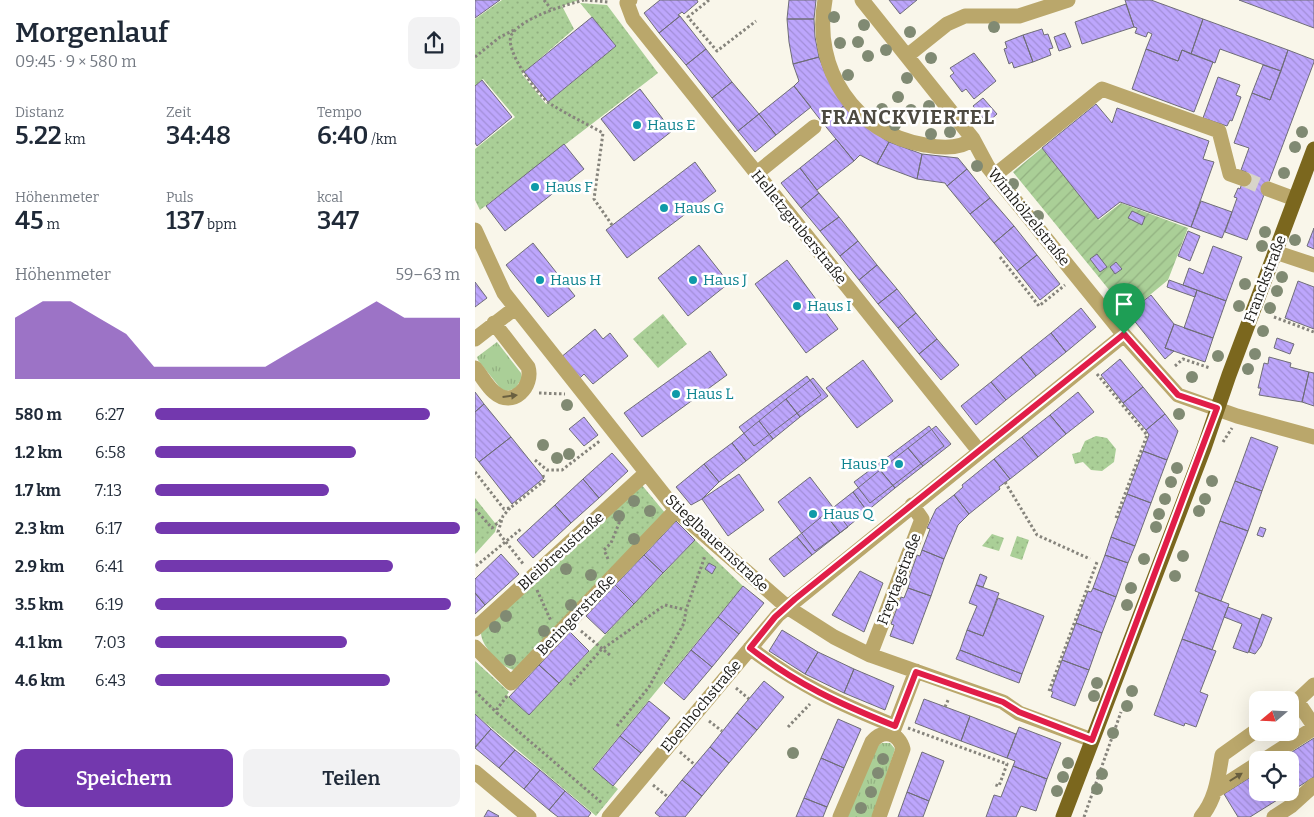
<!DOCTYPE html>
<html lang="de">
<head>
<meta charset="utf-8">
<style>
	:root { --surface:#fff; --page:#f2f2f3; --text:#1f2937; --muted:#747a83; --accent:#7338ae }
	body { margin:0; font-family:Bitter,serif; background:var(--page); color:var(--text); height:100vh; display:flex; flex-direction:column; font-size:19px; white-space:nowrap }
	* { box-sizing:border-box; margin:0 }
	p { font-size:16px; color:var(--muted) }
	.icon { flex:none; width:28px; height:28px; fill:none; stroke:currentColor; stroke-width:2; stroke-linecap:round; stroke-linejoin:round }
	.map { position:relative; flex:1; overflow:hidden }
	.drawer { display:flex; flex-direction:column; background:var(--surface); width:475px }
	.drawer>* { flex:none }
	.needle { width:32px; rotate:251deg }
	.tools { position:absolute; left:774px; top:691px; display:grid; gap:10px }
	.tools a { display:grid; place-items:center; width:50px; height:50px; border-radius:10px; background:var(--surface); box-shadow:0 5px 20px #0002; font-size:25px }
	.pin { position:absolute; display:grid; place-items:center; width:42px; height:42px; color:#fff; margin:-51px -21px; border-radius:50% 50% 50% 0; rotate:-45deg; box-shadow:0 0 5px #0007 }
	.pin .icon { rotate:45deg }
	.round { display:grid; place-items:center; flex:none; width:52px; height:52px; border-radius:10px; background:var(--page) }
	.head { display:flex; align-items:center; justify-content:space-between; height:85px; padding:0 15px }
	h1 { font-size:28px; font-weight:600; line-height:38px }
	.stats { display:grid; grid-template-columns:repeat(3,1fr); gap:8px; height:85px; padding:5px 15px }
	.stats div { display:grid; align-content:center }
	.stats b { font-size:25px; font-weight:600 }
	.stats small { font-size:14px; font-weight:400 }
	.stats p { font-size:14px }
	.chart { height:140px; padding:10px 15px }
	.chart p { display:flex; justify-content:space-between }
	.chart svg { width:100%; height:90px; margin-top:5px; fill:var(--accent); opacity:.7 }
	.primary-button { display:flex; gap:10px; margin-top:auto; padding:10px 15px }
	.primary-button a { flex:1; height:58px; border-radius:10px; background:var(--accent); color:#fff; font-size:20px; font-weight:600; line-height:58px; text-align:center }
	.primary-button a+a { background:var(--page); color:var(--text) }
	ul { padding:0 15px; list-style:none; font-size:16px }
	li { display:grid; grid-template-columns:80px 60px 1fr; align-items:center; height:38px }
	li i { height:12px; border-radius:6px; background:var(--accent) }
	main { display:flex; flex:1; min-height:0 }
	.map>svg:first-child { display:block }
	.grass { fill:url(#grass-tufts) }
	.park { fill:url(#park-dots) }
	.garden { fill:url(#garden-furrows) }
	.building { fill:url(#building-back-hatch); stroke:#6f6d77 }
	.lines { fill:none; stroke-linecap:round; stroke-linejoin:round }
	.minor-tunnel { stroke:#d8d5ca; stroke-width:15; stroke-dasharray:15 8; stroke-linecap:butt }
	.path { stroke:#86847c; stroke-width:3; stroke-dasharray:2.5 2.5; stroke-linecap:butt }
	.minor { stroke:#baa76b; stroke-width:15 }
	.major { stroke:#7b671e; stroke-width:15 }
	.tree { fill:#808a73 }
	.oneway { fill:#6a6040 }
	.route-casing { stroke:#fff; stroke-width:10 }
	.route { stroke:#e11d48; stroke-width:6 }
	.culture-dot { fill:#0f9aa8; stroke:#fff; stroke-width:2 }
	.labels { text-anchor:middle; stroke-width:5; stroke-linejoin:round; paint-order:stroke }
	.culture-label { font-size:15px; fill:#0d838f; stroke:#fff; text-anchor:start }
	.street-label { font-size:15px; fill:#1a1915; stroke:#fff }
	.district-label { font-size:20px; font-weight:bold; letter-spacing:1px; fill:#4d4a41; stroke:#fff }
</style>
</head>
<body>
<main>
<section class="drawer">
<div class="head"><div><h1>Morgenlauf</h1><p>09:45 · 9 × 580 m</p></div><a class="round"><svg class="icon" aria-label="share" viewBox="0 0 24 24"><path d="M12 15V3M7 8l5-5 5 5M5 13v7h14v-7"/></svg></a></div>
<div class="stats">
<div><p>Distanz</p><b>5.22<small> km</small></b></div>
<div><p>Zeit</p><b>34:48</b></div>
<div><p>Tempo</p><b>6:40<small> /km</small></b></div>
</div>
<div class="stats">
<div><p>Höhenmeter</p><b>45<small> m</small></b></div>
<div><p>Puls</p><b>137<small> bpm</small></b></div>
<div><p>kcal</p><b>347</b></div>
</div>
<div class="chart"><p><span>Höhenmeter</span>59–63 m</p>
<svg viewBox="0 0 160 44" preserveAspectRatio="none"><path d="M0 44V14L10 6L20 6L30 14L40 22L50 38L60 38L70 38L80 38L90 38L100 30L110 22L120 14L130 6L140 14L150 14L160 14V44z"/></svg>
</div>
<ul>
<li><b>580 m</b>6:27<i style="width:90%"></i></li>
<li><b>1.2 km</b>6:58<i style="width:66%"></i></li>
<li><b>1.7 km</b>7:13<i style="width:57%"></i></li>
<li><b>2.3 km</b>6:17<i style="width:100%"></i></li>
<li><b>2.9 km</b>6:41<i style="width:78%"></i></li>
<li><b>3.5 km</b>6:19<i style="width:97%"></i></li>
<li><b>4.1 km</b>7:03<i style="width:63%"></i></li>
<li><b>4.6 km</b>6:43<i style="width:77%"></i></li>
</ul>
<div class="primary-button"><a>Speichern</a><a>Teilen</a></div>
</section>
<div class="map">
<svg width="839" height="817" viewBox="0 0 839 817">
	<defs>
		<pattern id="grass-tufts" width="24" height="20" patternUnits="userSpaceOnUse" patternTransform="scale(1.25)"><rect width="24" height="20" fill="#aacf97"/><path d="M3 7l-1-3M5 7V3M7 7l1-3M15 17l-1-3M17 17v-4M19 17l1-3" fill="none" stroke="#92b181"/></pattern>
		<pattern id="park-dots" width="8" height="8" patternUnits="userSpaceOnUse" patternTransform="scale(1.25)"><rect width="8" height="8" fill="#aacf97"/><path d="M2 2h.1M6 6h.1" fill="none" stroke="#92b181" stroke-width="1.8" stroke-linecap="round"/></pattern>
		<pattern id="garden-furrows" width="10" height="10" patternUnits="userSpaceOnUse" patternTransform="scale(1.25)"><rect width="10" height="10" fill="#aacf97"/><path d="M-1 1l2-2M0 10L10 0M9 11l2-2" fill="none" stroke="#92b181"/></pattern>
		<pattern id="building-back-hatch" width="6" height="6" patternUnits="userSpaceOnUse" patternTransform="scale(1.25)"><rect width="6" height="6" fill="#bda6fc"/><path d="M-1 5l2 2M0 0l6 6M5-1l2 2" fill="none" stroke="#a28ed7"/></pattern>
	</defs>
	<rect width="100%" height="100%" fill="#f9f6ea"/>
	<path class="grass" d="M22 342 46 373 47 378 40 389 31 391 26 389 3 360 2 357Z
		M407 743H415L420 749 398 817H371L401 747Z"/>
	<path class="park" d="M27 0H104L87 6 99 29 47 74 71 104 141 46 105 3 132 5 183 73 5 210 0 200V149L40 117 8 79 0 86V19Z
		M188 314 212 344 183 368 158 339Z
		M621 436 632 438 641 449 639 462 627 471 616 470 608 462 600 464 597 454 605 452 610 441Z
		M166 484 191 514 39 670C27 668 6 646 6 633Z
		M0 498 20 523 23 521 20 532 0 554Z
		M517 534 529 538 524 551 507 546Z
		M542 536 554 540 547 560 535 556Z
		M220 540 268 586 118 768 143 789 121 816 0 714V661L34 692 32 695 54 715Z"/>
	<path class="garden" d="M567 148 624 220 646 203 713 228 693 280 653 313 538 172Z"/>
	<path class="building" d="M0 0H25L0 18Z
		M185 0H222L223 2 209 14 207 12 203 15 205 16 184 33 169 13Z
		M314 0H341L339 19H312Z
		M414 0H442L425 14Z
		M650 0H676L728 19 716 54 707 50 703 61 671 49 677 34 673 32 671 37 660 33 662 28 659 27Z
		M764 0H839V28Z
		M651 4 659 27 607 44 600 22Z
		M205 16 231 49 211 65 184 33Z
		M117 17 141 46 73 102 49 72Z
		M312 19H339L340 37 344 57 318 64 314 42Z
		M728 19 813 50 806 71 745 49 740 63 716 54Z
		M567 29 569 35 573 34 578 48 574 49 576 55 558 62 548 35Z
		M590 33 596 47 584 51 579 37Z
		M548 35 558 62 539 68 537 62 534 64 529 49 532 48 530 42Z
		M231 49 257 82 237 98 211 65Z
		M671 49 703 61 707 50 738 62 719 112 657 89Z
		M813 50 839 60V62L772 240 750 232 762 198 759 197 763 188 765 189 771 172 766 170 774 148 759 143 777 93 795 100Z
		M499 53 521 81 499 99 491 89 487 92 475 76 479 73 475 68Z
		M344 57 351 75 370 105 347 122 319 86 324 81 318 64Z
		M788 65 806 71 795 100 777 93Z
		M743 77 765 85 761 95 766 97 757 121 755 120 752 126 728 118Z
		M7 80 37 117 2 146 0 143V86Z
		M257 82 284 114 263 131 237 98Z
		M319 86 336 107 301 135 284 114Z
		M165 89 197 131 159 161 126 119Z
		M508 98 522 114 512 123 498 106Z
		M621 104 637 123 642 108 734 141 728 159 739 162 716 227 645 202 623 219 567 148Z
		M370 105 384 122 414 142 402 164 385 155 379 161 347 122Z
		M284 114 301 135 280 152 263 131Z
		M361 139 379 161 342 190 325 168Z
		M414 142 447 154 442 179 402 164Z
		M89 144 109 169 30 231 11 206Z
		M447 154 483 158 492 169 472 186 470 183 442 179Z
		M220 162 241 191 152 258 131 230Z
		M325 168 344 193 326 208 306 183Z
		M492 169 515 198 495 214 472 186Z
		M344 193 364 217 345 231 326 208Z
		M515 198 539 226 519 243 495 214Z
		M726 201 757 212 747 238 716 227Z
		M657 211 670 217 667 225 653 218Z
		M364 217 383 241 365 256 345 231Z
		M539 226 562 255 542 271 519 243Z
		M839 228V249L832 246Z
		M713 231 725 236 715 261 703 256Z
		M383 241 402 265 384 280 365 256Z
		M58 243 100 296 73 317 31 265Z
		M224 245 254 283 213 316 183 278Z
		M738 246 767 257 751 301 708 285 714 268 728 274Z
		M622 254 632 267 625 272 615 259Z
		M562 255 585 284 565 300 542 271Z
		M312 260 363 329 331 353 280 284Z
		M641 262 647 269 640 274 635 267Z
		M402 265 422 289 403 304 384 280Z
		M694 280 722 290 720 297 692 287Z
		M823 281 839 287V329L810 318Z
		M0 282 12 298 0 307Z
		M422 289 441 313 423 328 403 304Z
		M722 290 751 301 738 338 709 328Z
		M676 295 699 324 690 348 699 351 690 359 653 313Z
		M606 308 621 327 591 352 576 333Z
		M441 313 462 339 444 354 423 328Z
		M699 324 738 338 730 362 690 348Z
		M120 329 128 339 135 333 153 356 118 384 109 374 103 380 85 358Z
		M576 333 591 352 561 376 546 357Z
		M802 338 819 344 815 354 799 348Z
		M462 339 484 365 466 380 444 354Z
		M235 351 252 375 167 437 149 413Z
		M546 357 561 376 531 400 516 382Z
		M794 357 816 363 815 367 834 372 827 402 784 395 786 388H783L789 363 793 364Z
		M645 359 668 387 648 403 626 375Z
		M388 360 418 401 382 428 351 388Z
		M834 372 839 373V406L827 402Z
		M332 376 346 395 279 446 264 427Z
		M338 378 353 396 325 417 311 399Z
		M516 382 531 400 501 425 486 406Z
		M668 387 690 414 671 430 648 403Z
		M0 392 9 404 0 412Z
		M603 392 619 412 591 434 575 415Z
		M311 399 325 417 298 439 284 421Z
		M9 404 36 437 4 462 0 457V412Z
		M690 414 703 431 692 460 668 451 674 435 671 430Z
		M575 415 591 434 563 457 547 437Z
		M109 417 123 435 109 446 94 429Z
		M284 421 298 439 271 461 257 443Z
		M454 426 469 446 395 503 379 482Z
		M461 426 476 444 448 466 433 448Z
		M36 437 69 478 37 504 4 462Z
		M547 437 563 457 535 479 519 459Z
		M776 437 803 447 787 491 760 481Z
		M257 443 271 461 244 482 229 464Z
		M433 448 448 466 420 488 405 470Z
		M668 451 692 460 676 503 652 494Z
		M137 453 153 471 124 498 108 479Z
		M519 459 535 479 524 487 525 489 494 514 479 495 488 487 487 485Z
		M229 464 244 482 227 499 216 505 201 487Z
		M405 470 420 488 392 511 378 492Z
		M264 474 289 510 253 536 227 499Z
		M335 477 373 527 340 551 303 502Z
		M108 479 124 498 96 523 80 505Z
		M760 481 787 491 773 531 745 521Z
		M378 492 392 511 365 533 350 514Z
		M652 494 676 503 660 546 636 537Z
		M479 495 494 514 483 525 469 559 447 550 455 529 452 528 461 509Z
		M80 505 96 523 58 558 42 540Z
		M350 514 365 533 337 555 322 537Z
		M201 521 220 540 188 573 169 555Z
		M745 521 773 531 746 601 720 591Z
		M785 527 791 529 788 537 782 535Z
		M322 537 337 555 309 577 294 559Z
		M636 537 660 546 653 563 630 555Z
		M447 550 469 559 456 596 433 588 435 581H433L442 555 445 556Z
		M26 554 44 574 10 605 0 593V579Z
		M169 555 188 573 159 604 140 585Z
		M630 555 653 563 641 597 618 588Z
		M234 563 241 567 237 574 230 569Z
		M385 571 408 583 389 632 357 615Z
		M505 574 512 577 508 587 501 585Z
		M140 585 159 604 130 634 111 616Z
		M501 585 524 593 508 636 492 630 502 606 494 603Z
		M268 586 289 603 264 634 243 617Z
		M433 588 456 596 438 644 415 636 419 625 416 624 426 597 429 598Z
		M618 588 641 597 627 633 601 623 613 591 616 592Z
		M0 593 10 605 0 614Z
		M724 593 754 604 737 650 707 639Z
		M523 598 569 616 547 674 485 650 492 630 508 636Z
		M753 607 785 619 773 653 758 648 767 624 749 617Z
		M787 614 797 618 786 646 780 654 774 652Z
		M243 617 264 634 237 667 216 650Z
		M601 623 627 633 614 670 587 660Z
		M307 630 343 652 330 674 294 651Z
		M95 632 114 651 84 683 64 665Z
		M707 639 741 651 725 692 733 695 721 727 710 723 709 726 679 715Z
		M216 650 237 667 209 700 189 683Z
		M485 650 547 674 544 683 481 659Z
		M343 652 379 669 369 693 330 674Z
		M587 660 614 670 600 706 576 697 578 692 576 691Z
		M64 665 84 683 54 715 34 697Z
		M379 669 419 686 410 710 369 693Z
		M289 681 309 697 282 730 262 713Z
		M449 699 495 716 486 741 440 723Z
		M174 701 195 718 166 753 145 736Z
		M262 713 282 730 254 763 235 747Z
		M0 714 16 729 0 747Z
		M495 716 541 734 532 758 486 741Z
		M363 719 386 729 369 768 346 758Z
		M544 727 586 743 572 779 538 766 540 761 532 758Z
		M16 729 40 750 24 768 0 748Z
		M145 736 166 753 138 786 118 769Z
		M839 738V777L815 792V760H804Z
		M235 747 254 763 227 796 207 780Z
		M40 750 65 770 49 789 24 768Z
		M447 752 469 761 454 801 432 792Z
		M346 758 369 768 352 807 329 798Z
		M538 766 572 779 561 811 546 806 541 817H511L519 795 526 797Z
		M65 770 90 791 74 810 49 789Z
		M782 773V792H815L775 817H763L749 794Z
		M207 780 227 796 210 817H185L180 813Z
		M90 791 116 813 113 817H83L74 810Z
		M432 792 454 801 448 817H423Z
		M329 798 352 807 348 817H321Z
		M13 810 24 816 23 817H9Z"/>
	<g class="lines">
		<path class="minor-tunnel" d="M769 179 793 189"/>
		<path class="path" d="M69 0 76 9
			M109 0C90 5 49 17 37 34 27 48 63 95 74 103 91 114 110 123 128 133L119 199 137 225
			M110 0 133 2
			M234 0 213 17 242 51 281 21
			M0 57 25 37 41 29
			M525 257 564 306 590 285
			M799 317 839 332
			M700 366 708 359 735 368
			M622 374 672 435 641 518
			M64 393 90 394
			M748 442 757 428
			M60 460 72 470H87L126 440
			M0 472 29 509 35 508 69 481 68 475
			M530 482 562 535 615 559
			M35 508 28 516 23 532 49 565
			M0 509 17 528 27 519
			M133 559 129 550 136 543 147 516
			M1 566 46 529
			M62 590 76 621
			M106 631 136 656
			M95 685 126 650 190 605 211 610
			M261 688 274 699
			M0 691 22 713
			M574 691 622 562
			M32 696 22 709V713L127 803
			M470 707 474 698
			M234 721 247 731
			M142 726 174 687 209 623 211 610 230 556
			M313 727 335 704
			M433 728 532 764 524 786 518 784
			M205 752 220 765
			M178 785 193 797
			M609 817 646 712"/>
		<path class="minor" d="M155 0 152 3 158 19 504 451
			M350 0C337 69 380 134 450 145 466 148 486 149 498 139
			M387 0 498 139 513 167 649 335 703 395 762 416 839 437
			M432 56 472 24 490 16H544L593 0
			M282 173 339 127
			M520 175 627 89 744 131 755 174 769 179
			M793 189 820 199
			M0 230 29 293 201 510 312 607 359 637 395 655 528 702 544 713 617 740
			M800 252 839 265
			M0 339 40 308
			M0 368C6 375 12 386 19 392 38 409 59 386 53 367L19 323
			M0 629 171 473
			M0 647 36 683 201 510
			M275 648C322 684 365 704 420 726
			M395 655 447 519 437 505
			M822 701 839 685
			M815 707 822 701 839 726
			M417 734 441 671
			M789 760 839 728
			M0 772 54 817
			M740 791 782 764
			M134 817 303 615 649 335
			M365 817 397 742C408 728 424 733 428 749L404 817
			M726 817C741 799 743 778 747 755L782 730
			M799 817 816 806 839 785"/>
		<path class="major" d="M588 817 729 448 754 375 839 149"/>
	</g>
	<g class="tree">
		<circle cx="359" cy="17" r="6"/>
		<circle cx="389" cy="25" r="6"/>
		<circle cx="519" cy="27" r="6"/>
		<circle cx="435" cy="32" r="6"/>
		<circle cx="383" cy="42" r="6"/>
		<circle cx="365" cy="43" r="6"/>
		<circle cx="411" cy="50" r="6"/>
		<circle cx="393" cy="56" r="6"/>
		<circle cx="456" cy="58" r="6"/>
		<circle cx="373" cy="75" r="6"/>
		<circle cx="432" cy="78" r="6"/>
		<circle cx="423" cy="97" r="6"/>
		<circle cx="454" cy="106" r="6"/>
		<circle cx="407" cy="109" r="6"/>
		<circle cx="436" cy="110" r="6"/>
		<circle cx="420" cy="125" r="6"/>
		<circle cx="475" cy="132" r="6"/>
		<circle cx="827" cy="132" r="6"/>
		<circle cx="456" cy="134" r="6"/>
		<circle cx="820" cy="147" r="6"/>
		<circle cx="502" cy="166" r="6"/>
		<circle cx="809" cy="173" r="6"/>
		<circle cx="538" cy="184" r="6"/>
		<circle cx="563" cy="216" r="6"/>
		<circle cx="790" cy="232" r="6"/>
		<circle cx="820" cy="240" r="6"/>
		<circle cx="787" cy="246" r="6"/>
		<circle cx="807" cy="277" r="6"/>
		<circle cx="770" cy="284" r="6"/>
		<circle cx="802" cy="291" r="6"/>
		<circle cx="764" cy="306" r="6"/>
		<circle cx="795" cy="308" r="6"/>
		<circle cx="788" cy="331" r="6"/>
		<circle cx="780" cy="354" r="6"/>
		<circle cx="743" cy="356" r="6"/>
		<circle cx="773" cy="369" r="6"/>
		<circle cx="717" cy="377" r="6"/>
		<circle cx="92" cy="405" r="6"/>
		<circle cx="704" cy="414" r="6"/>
		<circle cx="68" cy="445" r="6"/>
		<circle cx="94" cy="454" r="6"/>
		<circle cx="82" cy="458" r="6"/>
		<circle cx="702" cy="468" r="6"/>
		<circle cx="737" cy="481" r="6"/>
		<circle cx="696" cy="482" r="6"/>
		<circle cx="690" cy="499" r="6"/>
		<circle cx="730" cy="499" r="6"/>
		<circle cx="159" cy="501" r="6"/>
		<circle cx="175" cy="511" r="6"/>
		<circle cx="724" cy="511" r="6"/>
		<circle cx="684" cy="514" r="6"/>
		<circle cx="144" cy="516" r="6"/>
		<circle cx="681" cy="527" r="6"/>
		<circle cx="159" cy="539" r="6"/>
		<circle cx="708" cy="556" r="6"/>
		<circle cx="669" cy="559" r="6"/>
		<circle cx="91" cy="569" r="6"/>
		<circle cx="116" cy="575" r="6"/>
		<circle cx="700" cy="576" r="6"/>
		<circle cx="656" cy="588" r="6"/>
		<circle cx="96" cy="605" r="6"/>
		<circle cx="652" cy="605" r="6"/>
		<circle cx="31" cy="616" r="6"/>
		<circle cx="20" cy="627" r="6"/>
		<circle cx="69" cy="631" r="6"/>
		<circle cx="35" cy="660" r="6"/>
		<circle cx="622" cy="683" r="6"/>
		<circle cx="657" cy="691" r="6"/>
		<circle cx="619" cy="696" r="6"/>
		<circle cx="652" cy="706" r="6"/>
		<circle cx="638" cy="733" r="6"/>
		<circle cx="318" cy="753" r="6"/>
		<circle cx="408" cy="759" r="6"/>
		<circle cx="593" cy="763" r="6"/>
		<circle cx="403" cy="773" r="6"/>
		<circle cx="627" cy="774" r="6"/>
		<circle cx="588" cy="777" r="6"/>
		<circle cx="622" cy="789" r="6"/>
		<circle cx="582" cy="791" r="6"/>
		<circle cx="396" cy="792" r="6"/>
		<circle cx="386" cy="808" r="6"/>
	</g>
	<defs><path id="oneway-solid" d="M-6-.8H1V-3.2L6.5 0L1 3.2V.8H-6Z" transform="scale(1.25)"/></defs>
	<g class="oneway">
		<use href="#oneway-solid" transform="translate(35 396) rotate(-7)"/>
		<use href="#oneway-solid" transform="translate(761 777) rotate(-32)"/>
	</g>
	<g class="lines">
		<defs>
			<path id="route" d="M649 334 703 395 742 408 617 740 544 712 528 702 441 672 420 726C365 704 321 684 275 648L300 617 320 599Z"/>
		</defs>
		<use href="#route" class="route-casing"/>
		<use href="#route" class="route"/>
	</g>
	<g class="culture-dot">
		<circle cx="162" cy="125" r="5"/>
		<circle cx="60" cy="187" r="5"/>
		<circle cx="189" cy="208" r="5"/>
		<circle cx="65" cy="280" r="5"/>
		<circle cx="218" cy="280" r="5"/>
		<circle cx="322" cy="306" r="5"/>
		<circle cx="201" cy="394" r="5"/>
		<circle cx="424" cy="464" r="5"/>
		<circle cx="338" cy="514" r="5"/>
	</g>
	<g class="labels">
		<g class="culture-label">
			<text x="172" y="130">Haus E</text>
			<text x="70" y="192">Haus F</text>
			<text x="199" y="213">Haus G</text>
			<text x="75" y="285">Haus H</text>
			<text x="228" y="285">Haus J</text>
			<text x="332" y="311">Haus I</text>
			<text x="211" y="399">Haus L</text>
			<text x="414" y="469" text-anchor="end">Haus P</text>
			<text x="348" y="519">Haus Q</text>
		</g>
		<g class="street-label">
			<text transform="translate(554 217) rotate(51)" y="5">Wimhölzelstraße</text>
			<text transform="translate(324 227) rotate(51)" y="5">Helletzgruberstraße</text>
			<text transform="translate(790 279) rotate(-69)" y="5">Franckstraße</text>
			<text transform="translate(242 543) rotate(43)" y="5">Stieglbauernstraße</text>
			<text transform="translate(86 551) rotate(-42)" y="5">Bleibtreustraße</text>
			<text transform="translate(424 579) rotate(-69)" y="5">Freytagstraße</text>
			<text transform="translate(101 615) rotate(-46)" y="5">Beringerstraße</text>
			<text transform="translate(226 706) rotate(-50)" y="5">Ebenhochstraße</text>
		</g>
		<g class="district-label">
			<text x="433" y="124">FRANCKVIERTEL</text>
		</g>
	</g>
</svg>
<div class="tools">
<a><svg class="needle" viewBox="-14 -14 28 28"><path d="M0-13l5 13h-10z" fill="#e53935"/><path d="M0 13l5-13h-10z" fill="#747a83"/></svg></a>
<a><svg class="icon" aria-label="locate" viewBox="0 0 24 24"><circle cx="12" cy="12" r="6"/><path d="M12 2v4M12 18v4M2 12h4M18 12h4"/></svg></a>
</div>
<div class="pin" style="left:649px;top:334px;background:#1e9e55"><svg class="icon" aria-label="arrive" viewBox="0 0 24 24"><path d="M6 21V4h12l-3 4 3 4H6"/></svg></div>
</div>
</main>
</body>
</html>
